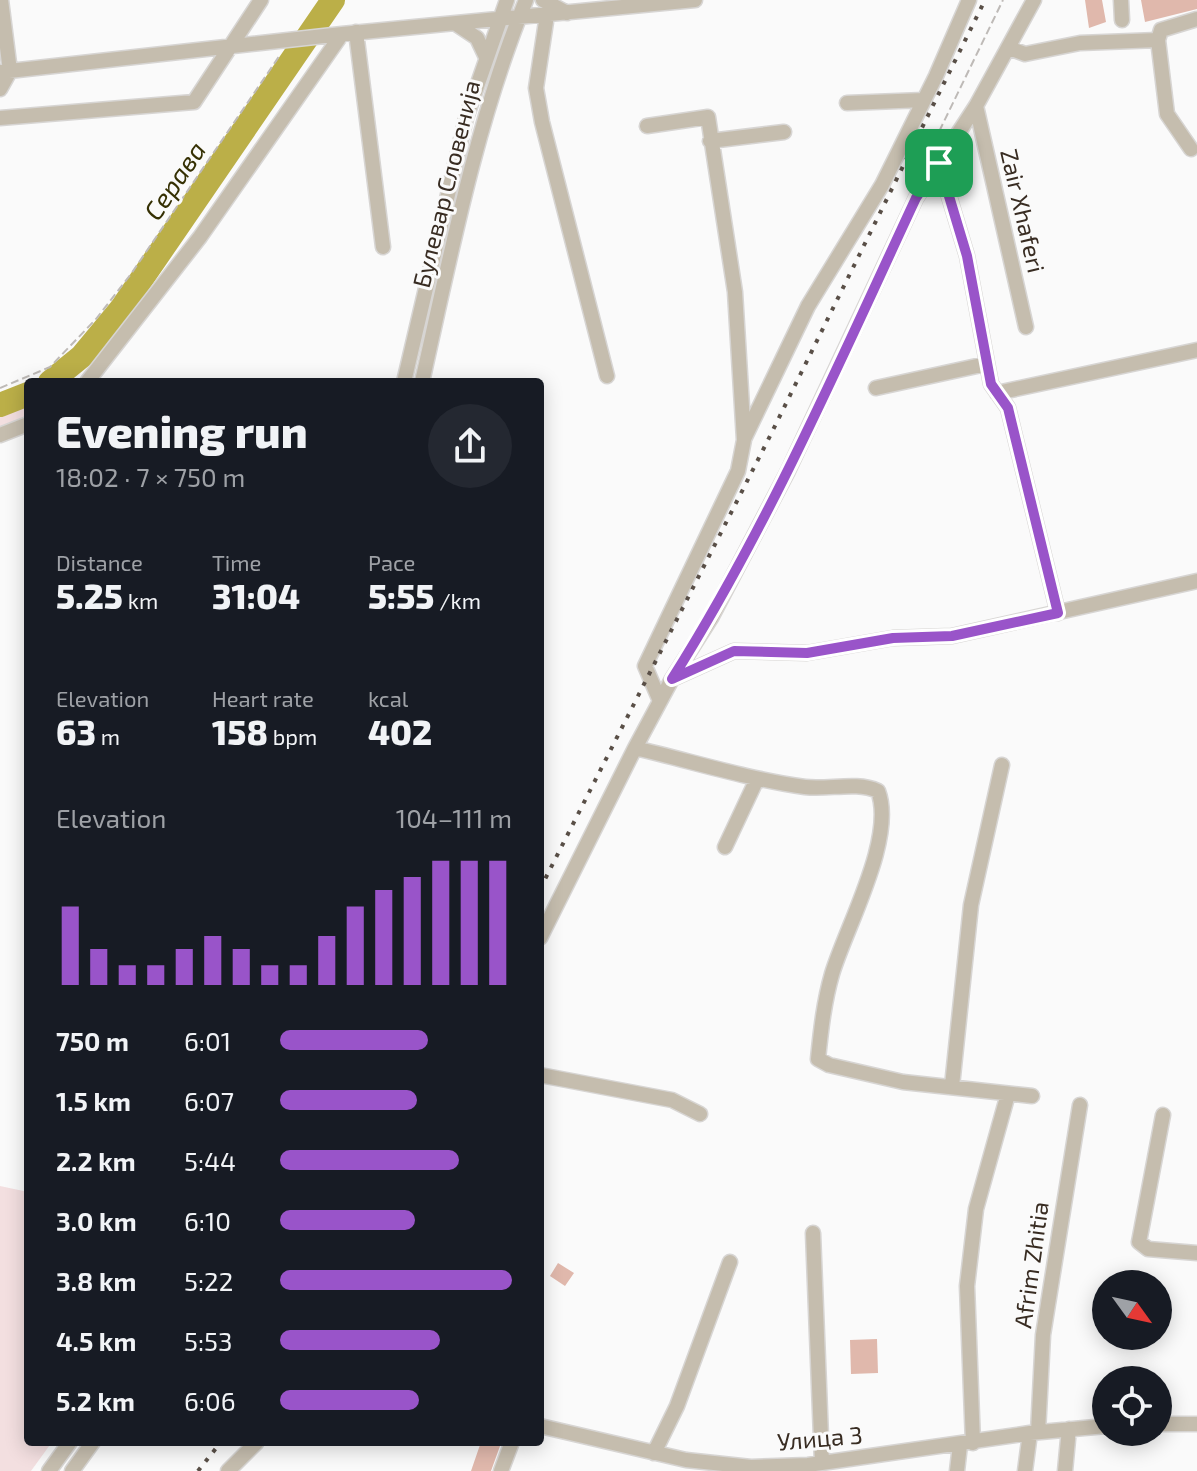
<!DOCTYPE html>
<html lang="en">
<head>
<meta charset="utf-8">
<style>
	:root { --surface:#171b24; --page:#242831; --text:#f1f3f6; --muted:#9ea1a6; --accent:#9954c9 }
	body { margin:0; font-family:"Exo 2",sans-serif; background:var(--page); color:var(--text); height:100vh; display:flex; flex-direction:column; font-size:30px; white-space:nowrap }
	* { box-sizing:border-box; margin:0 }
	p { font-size:26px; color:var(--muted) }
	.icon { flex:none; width:44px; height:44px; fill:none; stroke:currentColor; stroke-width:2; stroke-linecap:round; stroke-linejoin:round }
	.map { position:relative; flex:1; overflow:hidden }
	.drawer { position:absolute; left:24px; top:378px; width:520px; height:1068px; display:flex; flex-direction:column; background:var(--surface); border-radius:8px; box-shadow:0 4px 20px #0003 }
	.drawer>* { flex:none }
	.needle { width:52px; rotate:123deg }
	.buttons { position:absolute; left:1092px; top:1270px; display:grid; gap:16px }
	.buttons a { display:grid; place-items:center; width:80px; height:80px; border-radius:50%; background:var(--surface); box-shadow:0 4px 20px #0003; font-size:40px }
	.pin { position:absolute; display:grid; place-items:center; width:68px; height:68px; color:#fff; margin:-34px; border-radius:16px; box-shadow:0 4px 12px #0006 }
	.round { display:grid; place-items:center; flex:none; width:84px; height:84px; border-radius:42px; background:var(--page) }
	.headline { display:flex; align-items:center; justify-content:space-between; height:136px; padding:0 32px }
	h1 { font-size:44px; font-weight:800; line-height:60px }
	.figures { display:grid; grid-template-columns:repeat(3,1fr); gap:12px; height:136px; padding:8px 32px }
	.figures div { display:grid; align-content:center }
	.figures b { font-size:34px; font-weight:800 }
	.figures small { font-size:22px; font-weight:400 }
	.figures p { font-size:22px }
	.chart { height:224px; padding:16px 32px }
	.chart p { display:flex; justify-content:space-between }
	.chart svg { width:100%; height:144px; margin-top:8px; stroke:var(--accent); stroke-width:6 }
	ul { padding:0 32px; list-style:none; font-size:26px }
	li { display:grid; grid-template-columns:128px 96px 1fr; align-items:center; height:60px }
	li i { height:20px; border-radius:10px; background:var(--accent) }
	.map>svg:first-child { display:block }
	.green { fill:#f3dfe0 }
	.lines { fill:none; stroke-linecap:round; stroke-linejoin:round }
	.river { stroke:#bbaf48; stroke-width:24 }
	.building { fill:#e0b8ac }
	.minor-casing { stroke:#d7d5d3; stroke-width:17 }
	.path { stroke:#bebab7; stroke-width:2; stroke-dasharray:8 4; stroke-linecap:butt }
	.minor { stroke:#c5bdae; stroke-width:14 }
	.rail { stroke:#594f47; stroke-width:4; stroke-dasharray:4 8; stroke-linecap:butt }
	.route-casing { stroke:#fff; stroke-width:16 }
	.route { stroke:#9954c9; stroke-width:10 }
	.labels { text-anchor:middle; stroke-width:6; stroke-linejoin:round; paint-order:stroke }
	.street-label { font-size:24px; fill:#382c22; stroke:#fafafa }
	.water-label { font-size:26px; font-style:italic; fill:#353003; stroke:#fafafa }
</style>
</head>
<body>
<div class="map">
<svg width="1197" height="1471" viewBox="0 0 1197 1471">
	<rect width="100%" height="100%" fill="#fafafa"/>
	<path class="green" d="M28 394V424L0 435V405Z
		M0 1186 28 1192V1442H52L31 1471H0Z"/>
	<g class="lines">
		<path class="river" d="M50 382 82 356 121 309 333 0
			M0 405 28 394"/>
	</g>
	<path class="building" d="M1085 0H1102L1106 22 1089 28Z
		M1141 0H1197V9L1145 22Z
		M558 1263 574 1273 565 1286 550 1276Z
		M877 1339 878 1373 851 1374 850 1340Z
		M481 1442 500 1446 491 1471H471Z"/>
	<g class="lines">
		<defs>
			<path id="minor" d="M543 0 567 13
				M1121 0 1122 20
				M547 15 536 88 542 122 607 376
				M456 24 477 38 486 57
				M356 32 383 247
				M1009 48 1025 54 1080 43 1158 40
				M0 72 342 34 695 0
				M0 89 10 71 1 0
				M847 103 924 100
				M976 106 1026 327
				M0 118 194 102 261 0
				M647 126 708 117 735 292 744 440 738 471 645 666 660 701
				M710 141 784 132
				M1191 149 1167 114 1158 40 1161 30 1197 19
				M939 163 967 256 991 384 1008 408 1058 613
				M87 382 200 237 342 34
				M404 382 466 118 507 0
				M422 382C451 253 476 123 526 0
				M876 388 986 364
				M997 393 1197 350
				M0 435 28 424
				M745 437 808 306 882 185 936 76 969 0
				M672 679 734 651 807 653 893 638 952 636 1197 581
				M635 748C691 761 747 779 805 787 829 790 856 781 878 791 896 838 846 927 832 974 824 1002 821 1029 818 1059L829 1065 903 1082 1032 1096
				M725 847 757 779
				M540 938 635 748 672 679 711 618 788 471 916 198 976 106 1034 0
				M540 1075 672 1100 700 1114
				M952 1086 971 905 1002 765
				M1163 1115 1139 1242 1148 1249 1197 1253
				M813 1233 822 1463
				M1158 1424H1197
				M540 1426 686 1460 751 1467 808 1465 1030 1433 1106 1426
				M1038 1432 1043 1335 1080 1105
				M973 1443 967 1286 976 1209 1008 1094
				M654 1453 677 1406 730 1262
				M49 1471 70 1442
				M72 1471 93 1442
				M228 1471 257 1442
				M501 1471 512 1442
				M957 1471 960 1445
				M1025 1471 1030 1433
				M1065 1471 1069 1429"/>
		</defs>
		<use href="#minor" class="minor-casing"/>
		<path class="path" d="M934 142 1003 0
			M0 388 50 367 96 319 131 274 280 55"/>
		<use href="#minor" class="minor"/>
		<path class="rail" d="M540 889 768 440 985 0
			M198 1471 221 1442"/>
	</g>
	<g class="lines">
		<defs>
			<path id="route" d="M939 163 967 256 991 384 1008 408 1058 613 952 636 893 638 807 653 734 651 672 679C768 527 840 361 916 198Z"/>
		</defs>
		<use href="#route" class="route-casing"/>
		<use href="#route" class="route"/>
	</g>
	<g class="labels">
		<g class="street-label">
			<text transform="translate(447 184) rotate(-76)" y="8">Булевар Словенија</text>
			<text transform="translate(1022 211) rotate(77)" y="8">Zair Xhaferi</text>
			<text transform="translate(1032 1265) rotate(-82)" y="8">Afrim Zhitia</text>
			<text transform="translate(820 1439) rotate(-5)" y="8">Улица 3</text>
		</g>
		<g class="water-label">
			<text transform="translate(175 181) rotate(-56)" y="9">Серава</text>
		</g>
	</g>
</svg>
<div class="buttons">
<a><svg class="needle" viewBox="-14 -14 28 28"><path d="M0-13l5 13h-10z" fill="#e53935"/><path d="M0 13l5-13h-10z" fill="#9ea1a6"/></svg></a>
<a><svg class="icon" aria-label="locate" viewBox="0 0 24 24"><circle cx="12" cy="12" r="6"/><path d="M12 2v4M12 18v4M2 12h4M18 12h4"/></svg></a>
</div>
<div class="pin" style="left:939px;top:163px;background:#1e9e55"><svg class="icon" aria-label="arrive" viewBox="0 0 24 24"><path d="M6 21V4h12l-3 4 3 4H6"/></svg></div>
<section class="drawer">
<div class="headline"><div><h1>Evening run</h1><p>18:02 · 7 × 750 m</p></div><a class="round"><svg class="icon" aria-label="share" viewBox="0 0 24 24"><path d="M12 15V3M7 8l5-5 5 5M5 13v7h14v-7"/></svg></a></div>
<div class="figures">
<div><p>Distance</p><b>5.25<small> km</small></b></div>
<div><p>Time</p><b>31:04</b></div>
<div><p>Pace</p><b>5:55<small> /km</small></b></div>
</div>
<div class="figures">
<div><p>Elevation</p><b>63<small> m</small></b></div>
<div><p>Heart rate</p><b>158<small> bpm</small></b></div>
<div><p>kcal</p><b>402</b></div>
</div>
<div class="chart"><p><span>Elevation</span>104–111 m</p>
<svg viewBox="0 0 160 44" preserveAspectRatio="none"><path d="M5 44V20M15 44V33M25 44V38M35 44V38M45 44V33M55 44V29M65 44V33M75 44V38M85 44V38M95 44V29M105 44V20M115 44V15M125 44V11M135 44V6M145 44V6M155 44V6"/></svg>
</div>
<ul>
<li><b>750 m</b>6:01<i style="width:64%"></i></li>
<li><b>1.5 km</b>6:07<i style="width:59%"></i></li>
<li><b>2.2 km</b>5:44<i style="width:77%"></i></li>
<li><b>3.0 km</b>6:10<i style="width:58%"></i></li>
<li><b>3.8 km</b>5:22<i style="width:100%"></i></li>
<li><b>4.5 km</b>5:53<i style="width:69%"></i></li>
<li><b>5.2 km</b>6:06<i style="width:60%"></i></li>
</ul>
</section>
</div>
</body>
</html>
